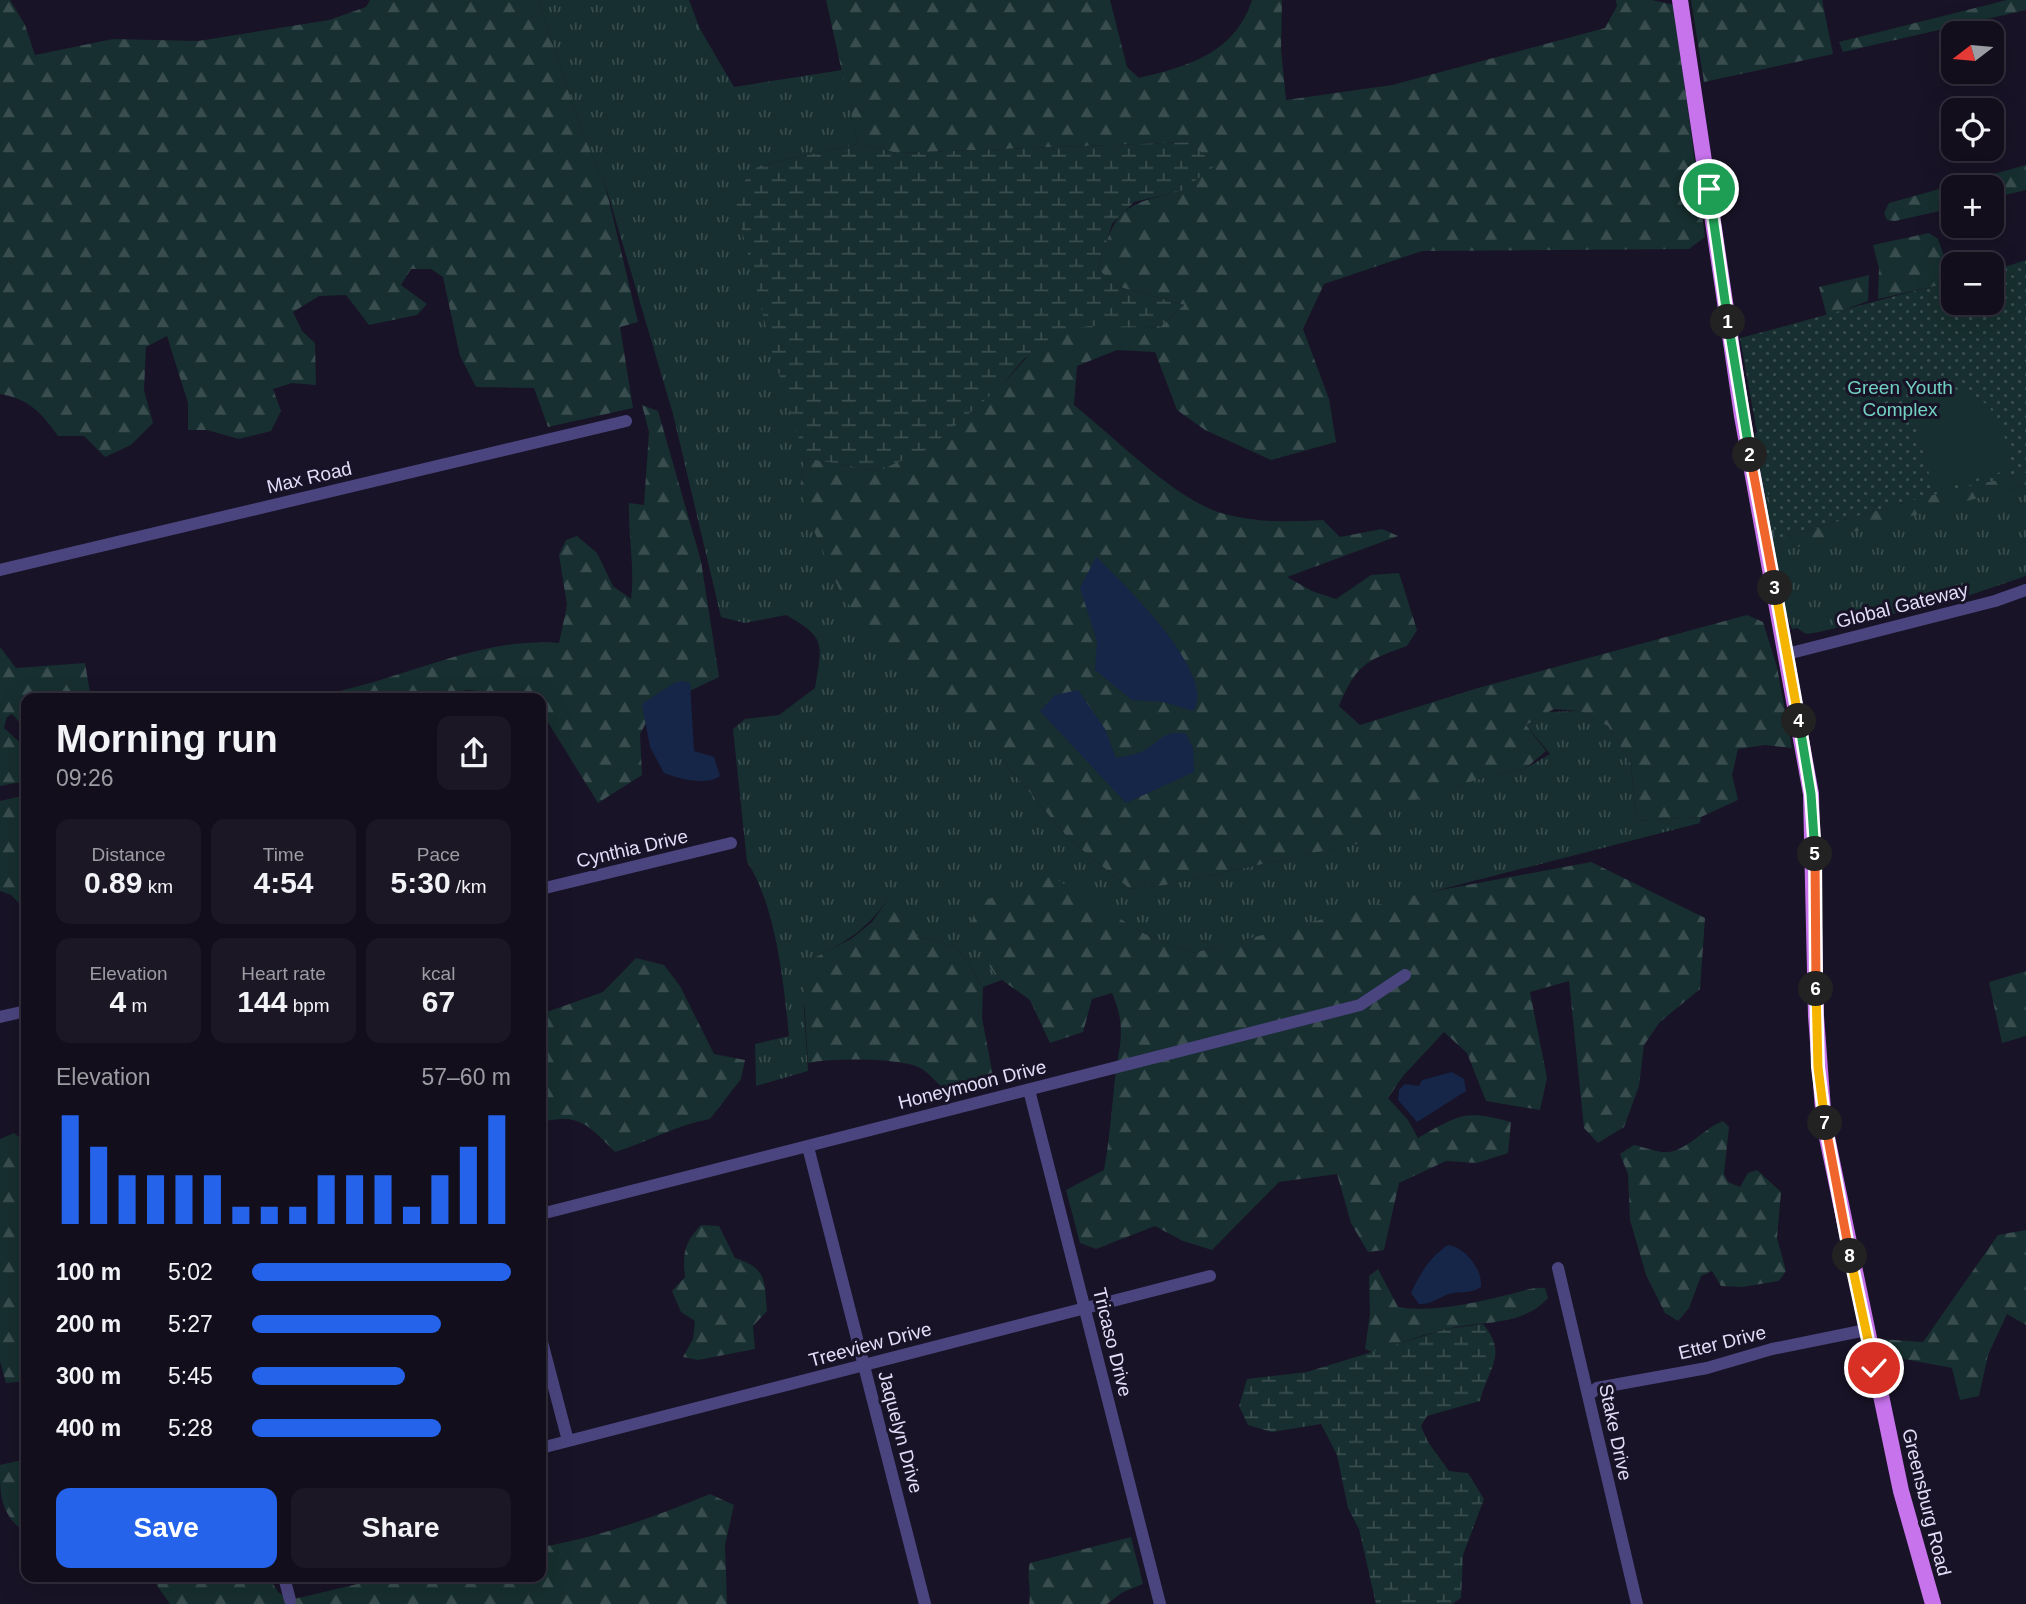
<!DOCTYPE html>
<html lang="en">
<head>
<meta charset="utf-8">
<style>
	:root { --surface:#120e1c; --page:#1b1725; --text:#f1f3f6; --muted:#9c9ca3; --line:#312e3b; --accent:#2563eb }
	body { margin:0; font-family:Arial,sans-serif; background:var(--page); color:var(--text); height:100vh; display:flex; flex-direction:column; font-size:26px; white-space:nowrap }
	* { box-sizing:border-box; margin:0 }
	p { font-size:23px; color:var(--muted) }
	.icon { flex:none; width:38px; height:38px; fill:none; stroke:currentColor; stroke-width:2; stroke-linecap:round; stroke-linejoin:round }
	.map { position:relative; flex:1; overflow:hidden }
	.details { position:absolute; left:21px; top:693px; width:525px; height:889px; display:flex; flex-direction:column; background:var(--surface); border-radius:14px; box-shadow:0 7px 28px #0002,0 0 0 2px var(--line) }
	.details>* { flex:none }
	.needle { width:46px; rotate:254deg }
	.controls { position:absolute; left:1941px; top:21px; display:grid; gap:14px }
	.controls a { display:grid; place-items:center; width:63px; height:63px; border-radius:14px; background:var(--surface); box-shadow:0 7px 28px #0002,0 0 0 2px var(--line); font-size:35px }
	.pin { position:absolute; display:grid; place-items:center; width:60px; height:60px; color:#fff; margin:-30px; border:4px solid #fff; border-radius:50%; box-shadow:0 2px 7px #0007 }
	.km { position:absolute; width:35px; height:35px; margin:-18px; border-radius:50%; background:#222; color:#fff; font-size:19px; line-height:35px; text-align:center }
	.round { display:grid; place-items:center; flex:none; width:74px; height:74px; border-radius:14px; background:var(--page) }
	.headline { display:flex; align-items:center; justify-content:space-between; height:119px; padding:0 35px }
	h1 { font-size:38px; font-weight:800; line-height:52px }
	.metrics { display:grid; grid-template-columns:repeat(3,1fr); gap:10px; height:119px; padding:7px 35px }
	.metrics div { display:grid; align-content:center; border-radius:14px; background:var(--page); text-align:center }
	.metrics b { font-size:30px; font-weight:800 }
	.metrics small { font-size:19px; font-weight:400 }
	.metrics p { font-size:19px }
	.chart { height:196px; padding:14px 35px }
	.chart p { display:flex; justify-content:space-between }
	.chart svg { width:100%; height:126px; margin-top:7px; stroke:var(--accent); stroke-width:6 }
	.action { display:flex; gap:14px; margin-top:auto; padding:14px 35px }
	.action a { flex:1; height:80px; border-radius:14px; background:var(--accent); color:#fff; font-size:28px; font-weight:800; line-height:80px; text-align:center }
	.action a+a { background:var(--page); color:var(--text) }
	ul { padding:0 35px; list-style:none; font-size:23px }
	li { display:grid; grid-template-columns:112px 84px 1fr; align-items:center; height:52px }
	li i { height:18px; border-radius:9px; background:var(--accent) }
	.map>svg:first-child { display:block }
	.grass { fill:url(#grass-tufts) }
	.forest { fill:url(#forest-firs) }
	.wetland { fill:url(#wetland-marsh) }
	.park { fill:url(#park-dots) }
	.pitch { fill:#172f30 }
	.water { fill:#162648 }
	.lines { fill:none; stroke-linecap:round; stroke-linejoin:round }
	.minor { stroke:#4b457f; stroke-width:12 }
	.major { stroke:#c773ec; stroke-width:16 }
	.split-1-casing { stroke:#fff; stroke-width:14 }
	.split-2-casing { stroke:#fff; stroke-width:14 }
	.split-3-casing { stroke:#fff; stroke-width:14 }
	.split-4-casing { stroke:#fff; stroke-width:14 }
	.split-5-casing { stroke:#fff; stroke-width:14 }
	.split-6-casing { stroke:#fff; stroke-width:14 }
	.split-7-casing { stroke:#fff; stroke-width:14 }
	.split-8-casing { stroke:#fff; stroke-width:14 }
	.split-9-casing { stroke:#fff; stroke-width:14 }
	.split-1 { stroke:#22a559; stroke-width:9 }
	.split-2 { stroke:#22a559; stroke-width:9 }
	.split-3 { stroke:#f0652b; stroke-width:9 }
	.split-4 { stroke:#f5b400; stroke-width:9 }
	.split-5 { stroke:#22a559; stroke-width:9 }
	.split-6 { stroke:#f0652b; stroke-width:9 }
	.split-7 { stroke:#f5b400; stroke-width:9 }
	.split-8 { stroke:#f0652b; stroke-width:9 }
	.split-9 { stroke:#f5b400; stroke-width:9 }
	.labels { text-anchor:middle; stroke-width:6; stroke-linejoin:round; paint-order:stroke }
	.park-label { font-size:19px; fill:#72d1c0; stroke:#181326 }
	.street-label { font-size:19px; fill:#e3ddfa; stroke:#181326 }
</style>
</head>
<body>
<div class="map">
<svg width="2026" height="1604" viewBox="0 0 2026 1604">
	<defs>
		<pattern id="grass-tufts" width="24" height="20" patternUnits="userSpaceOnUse" patternTransform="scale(1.75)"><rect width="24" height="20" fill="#172f30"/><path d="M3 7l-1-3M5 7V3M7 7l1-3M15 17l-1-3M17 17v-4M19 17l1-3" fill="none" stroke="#394d4f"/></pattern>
		<pattern id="forest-firs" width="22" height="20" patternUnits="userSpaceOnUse" patternTransform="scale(1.75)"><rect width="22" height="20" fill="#172f30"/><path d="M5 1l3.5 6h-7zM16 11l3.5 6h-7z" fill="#394d4f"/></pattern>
		<pattern id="wetland-marsh" width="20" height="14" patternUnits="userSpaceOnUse" patternTransform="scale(1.75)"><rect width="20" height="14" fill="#172f30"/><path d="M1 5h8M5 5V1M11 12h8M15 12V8" fill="none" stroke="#394d4f"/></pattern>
		<pattern id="park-dots" width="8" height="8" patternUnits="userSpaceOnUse" patternTransform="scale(1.75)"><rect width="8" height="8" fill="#172f30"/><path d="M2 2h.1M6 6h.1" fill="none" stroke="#394d4f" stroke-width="1.8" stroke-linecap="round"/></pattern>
	</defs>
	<rect width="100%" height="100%" fill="#181326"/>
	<path class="grass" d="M538 0H689L700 29 734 87 842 70 858 144 758 166 805 458 800 487 1000 757 1069 839 1130 889 1165 885 1388 837V809L1479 779 1526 768 1550 754 1526 725 1548 712 1578 711 1608 726 1631 764 1636 821 1701 817 1700 823 1193 953 1145 934 1051 877 993 971 1002 980 983 987 957 947 917 937 903 898H889C866 930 848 941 814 958L804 1008 808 1071 756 1086 755 1044 789 1036C784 985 776 905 747 862L733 729 745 719 779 715 815 688C822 644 827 638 786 615L745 623 721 617 673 414 605 184 583 134Z
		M1757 431 2026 473 1917 499 1776 538 1781 550 2026 485V576L1967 596 1819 632 1806 634 1797 628 1792 629 1783 605 1754 438Z"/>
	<path class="forest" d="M0 0H10L25 25 35 55 113 39 198 41 329 20 366 7 370 0H538L583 134 605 184 638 322 620 327 633 408 548 427 534 388 476 387 460 356 443 277 431 269H411L401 285 427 304 417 315 369 325 346 295 319 296 293 312 302 331 315 343 316 385 292 383 273 389 281 411 271 431 239 439 207 430H188V403L167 336 146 347 144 390 153 423 131 445 105 457 84 436H58C41 412 29 399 0 394Z
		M826 0H1110L1127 67 1139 78C1189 66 1235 53 1252 0H1282L1281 49 1286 100 1392 85 1605 28 1617 6 1616 0H1652L1674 5 1705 237 1689 249 1422 251 1324 284 1303 329 1329 399 1336 442 1271 460 1205 430 1177 410 1155 352 1117 350 1077 366 1074 405C1113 436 1175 499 1221 513 1255 523 1289 522 1323 520L1340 537 1382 529 1398 536 1287 577 1312 591 1336 599 1371 575 1399 573 1417 630 1407 646C1365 661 1357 664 1339 706L1360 725 1478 688 1747 615 1763 622 1777 667 1792 748 1765 745 1738 749 1732 775 1738 800 1701 817 1636 821 1631 764 1608 726 1578 711 1554 709 1526 725 1546 751 1526 768 1479 779 1389 809V837L1165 885 1130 889 1069 839 1000 757 886 652 842 596 806 512 800 487 805 458 878 471C919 444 961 419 998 388 1019 370 1035 341 1062 329 1084 320 1134 327 1159 328L1184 305 1116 286 1098 269C1116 209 1120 205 1181 191L1191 142 897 153 858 144Z
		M1691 0H1822L1833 54 1704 82Z
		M2007 0H2026V10L1843 52 1839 42Z
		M2026 165V190L1992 198V187H1953V208L1895 221 1887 220 1884 213 1889 203Z
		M1929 233 1938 239 1953 282 1878 299 1879 268 1873 245Z
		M1869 275 1868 301 1827 316 1819 287Z
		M642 405 658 411 701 561 719 677 654 708 640 734 642 775 598 803 541 711V698L531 696 467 690 432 698H260C283 697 308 698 330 693 403 679 483 636 559 643L567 605 559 555 566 540 577 536 597 553 613 586 631 599C635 567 628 536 629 503L644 505 649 432Z
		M2026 473V485L1794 548 1781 550 1776 539 1924 497Z
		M0 647 16 668 85 663 91 698H26V723L22 725 12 714 7 717 4 728 26 748V781L0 786Z
		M26 795V910L11 895 0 891V801Z
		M1591 862 1705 918 1700 989 1660 1022 1644 1045 1639 1086 1624 1127 1598 1143 1584 1128 1569 981 1530 992 1547 1078 1540 1110 1486 1101 1467 1053 1444 1032 1403 1076 1388 1098 1408 1120 1418 1138C1459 1115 1464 1109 1511 1122L1508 1153 1477 1163 1446 1161 1399 1183 1384 1250 1368 1252 1351 1223 1337 1174 1279 1182 1212 1250 1183 1241 1155 1226 1096 1249 1080 1243 1066 1190 1104 1170C1109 1143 1111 1116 1114 1089 1117 1049 1129 1032 1112 993L1092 999 1083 1032 1050 1043 1030 1000 995 975 971 937 974 904 1051 876 1145 934 1193 953 1419 894Z
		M903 897 917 937 957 947 983 987 982 1018 994 1081 990 1088H943C936 1082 930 1074 922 1069 904 1057 829 1058 808 1063L803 980 814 958 851 939 872 922 889 898Z
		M636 958 664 965 680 986 714 1054 745 1060 741 1079 710 1119C676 1125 648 1142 615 1152 588 1125 580 1113 541 1122V1014L603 992Z
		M2026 971V1036L2002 1043 1989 982Z
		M1723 1121 1729 1127 1724 1174 1728 1182 1740 1187 1748 1173 1757 1170 1781 1192 1777 1238 1786 1271 1779 1281 1742 1287 1721 1286 1712 1271 1701 1276 1689 1308 1678 1321 1665 1313 1646 1275 1630 1220 1628 1174 1620 1154 1634 1145C1644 1147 1658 1153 1668 1152 1688 1150 1704 1128 1723 1121Z
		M14 1133 26 1143V1381L6 1383 0 1361V1139Z
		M701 1225 719 1226 735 1258C768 1269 764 1280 767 1311L753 1326 755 1349 698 1360 683 1357 693 1339 695 1321 681 1312 672 1291 685 1277C682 1253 685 1242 701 1225Z
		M2026 1230V1325L2007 1314 1988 1355 1979 1396 1960 1400 1952 1368 1893 1357 1881 1339 1923 1342 1998 1235Z
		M1378 1269 1398 1307C1433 1313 1473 1303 1507 1295 1521 1292 1531 1287 1545 1288L1548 1298C1522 1327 1482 1320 1446 1329 1422 1335 1397 1344 1374 1353L1365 1349 1370 1314 1369 1276Z
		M26 1459V1534C0 1512 0 1498 0 1465Z
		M710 1494 734 1505 725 1545 727 1604H170L151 1577H269L278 1592 290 1600 387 1577H541V1547C600 1537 654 1517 710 1494Z
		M1131 1537 1143 1584 1123 1592 1107 1604H1029C1032 1590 1026 1577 1030 1563Z"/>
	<path class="wetland" d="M1191 142 1215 166 1181 191 1134 202 1112 224 1098 269 1116 286 1184 305 1159 328 1093 326 1062 329 1023 360 1002 385 928 449 878 471 805 458 773 355 733 194 758 166 858 144 897 153Z
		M1483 1324C1508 1354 1489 1367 1480 1401L1427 1416 1421 1426 1428 1442 1449 1471 1468 1473 1484 1499 1463 1555 1461 1598 1452 1604H1376L1359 1529 1348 1508 1337 1455 1321 1424 1272 1432 1248 1425 1239 1406 1247 1379 1307 1372 1446 1329Z"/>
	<path class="park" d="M2026 260V473L1924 497 1776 539 1740 338C1811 320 1881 298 1953 282V303H1992V271Z"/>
	<path class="pitch" d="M1931 392C1941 393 1954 391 1964 393 1998 399 2007 441 2012 469L1939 489 1932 485 1909 397Z"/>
	<path class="water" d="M1096 557C1122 582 1219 675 1193 711L1164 702 1132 700 1095 670 1097 641 1080 588Z
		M682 681 690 683 694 751 714 757 720 776C706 786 679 779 664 773L650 747 642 704 674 683Z
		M1078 690 1105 729 1116 758C1125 756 1137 755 1145 750 1161 740 1165 730 1186 734L1193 748 1194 772 1126 803 1040 711 1055 695Z
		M1452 1072 1464 1079 1466 1091 1417 1122 1398 1100 1399 1090 1405 1084 1419 1086 1422 1080Z
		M1448 1245C1465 1247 1483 1270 1481 1287 1469 1295 1458 1290 1446 1295 1436 1299 1430 1305 1419 1304L1411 1293C1421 1272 1429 1258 1448 1245Z"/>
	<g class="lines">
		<path class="minor" d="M0 570 626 421
			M1787 654 1995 601 2026 590
			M541 889 731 843
			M0 1017 26 1011
			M1029 1090 1160 1604
			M808 1147 925 1604
			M541 1214 1360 1005 1405 975
			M1558 1268 1637 1604
			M541 1338 568 1441
			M1589 1395 1597 1388 1707 1368 1772 1349 1866 1330
			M541 1448 1210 1276
			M284 1577 290 1600"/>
		<path class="major" d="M1680 0 1742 416 1811 794 1816 1016 1824 1123 1901 1491 1933 1604"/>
	</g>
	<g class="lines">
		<defs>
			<path id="split-1" d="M1709 189 1728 322"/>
			<path id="split-2" d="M1728 322 1750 455"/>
			<path id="split-3" d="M1750 455 1775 588"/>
			<path id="split-4" d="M1775 588 1799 721"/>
			<path id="split-5" d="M1799 721 1811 794 1815 854"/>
			<path id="split-6" d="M1815 854 1816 989"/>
			<path id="split-7" d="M1816 989 1818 1067 1825 1123"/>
			<path id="split-8" d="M1825 1123 1850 1256"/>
			<path id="split-9" d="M1850 1256 1874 1368"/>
		</defs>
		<use href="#split-1" class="split-1-casing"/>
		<use href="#split-2" class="split-2-casing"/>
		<use href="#split-3" class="split-3-casing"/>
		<use href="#split-4" class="split-4-casing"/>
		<use href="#split-5" class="split-5-casing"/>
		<use href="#split-6" class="split-6-casing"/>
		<use href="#split-7" class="split-7-casing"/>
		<use href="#split-8" class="split-8-casing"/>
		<use href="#split-9" class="split-9-casing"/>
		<use href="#split-1" class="split-1"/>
		<use href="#split-2" class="split-2"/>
		<use href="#split-3" class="split-3"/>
		<use href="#split-4" class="split-4"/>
		<use href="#split-5" class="split-5"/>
		<use href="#split-6" class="split-6"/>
		<use href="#split-7" class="split-7"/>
		<use href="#split-8" class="split-8"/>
		<use href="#split-9" class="split-9"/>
	</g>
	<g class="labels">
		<g class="park-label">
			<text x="1900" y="394">Green Youth<tspan x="1900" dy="22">Complex</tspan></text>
		</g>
		<g class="street-label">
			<text transform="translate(309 477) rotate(-13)" y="7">Max Road</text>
			<text transform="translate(1902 605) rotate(-14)" y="7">Global Gateway</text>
			<text transform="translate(632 848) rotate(-13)" y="7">Cynthia Drive</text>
			<text transform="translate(972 1084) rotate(-14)" y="7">Honeymoon Drive</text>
			<text transform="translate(1113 1342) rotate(76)" y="7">Tricaso Drive</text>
			<text transform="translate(1722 1342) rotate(-14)" y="7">Etter Drive</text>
			<text transform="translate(870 1344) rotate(-15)" y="7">Treeview Drive</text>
			<text transform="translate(901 1432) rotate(75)" y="7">Jaquelyn Drive</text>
			<text transform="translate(1616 1432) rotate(78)" y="7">Stake Drive</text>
			<text transform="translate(1927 1502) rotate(76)" y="7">Greensburg Road</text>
		</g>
	</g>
</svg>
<div class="controls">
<a><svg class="needle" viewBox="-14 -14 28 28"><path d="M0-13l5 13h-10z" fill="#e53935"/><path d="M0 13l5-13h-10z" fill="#9c9ca3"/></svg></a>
<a><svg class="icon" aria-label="locate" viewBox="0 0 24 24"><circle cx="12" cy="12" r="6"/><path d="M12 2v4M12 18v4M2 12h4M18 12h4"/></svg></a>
<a>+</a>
<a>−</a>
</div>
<div class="pin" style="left:1709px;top:189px;background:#1e9e55"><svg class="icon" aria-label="arrive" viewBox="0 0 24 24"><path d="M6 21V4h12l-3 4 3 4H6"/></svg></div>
<div class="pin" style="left:1874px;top:1368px;background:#d93025"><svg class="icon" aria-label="check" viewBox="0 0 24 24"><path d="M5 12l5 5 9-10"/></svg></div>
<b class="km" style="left:1728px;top:322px">1</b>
<b class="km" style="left:1750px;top:455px">2</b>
<b class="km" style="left:1775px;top:588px">3</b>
<b class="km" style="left:1799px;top:721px">4</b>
<b class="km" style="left:1815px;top:854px">5</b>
<b class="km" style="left:1816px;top:989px">6</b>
<b class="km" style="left:1825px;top:1123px">7</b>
<b class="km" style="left:1850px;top:1256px">8</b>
<section class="details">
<div class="headline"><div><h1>Morning run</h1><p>09:26</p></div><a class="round"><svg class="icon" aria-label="share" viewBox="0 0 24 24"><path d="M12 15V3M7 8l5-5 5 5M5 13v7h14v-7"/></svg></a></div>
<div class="metrics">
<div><p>Distance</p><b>0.89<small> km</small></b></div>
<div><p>Time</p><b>4:54</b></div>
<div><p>Pace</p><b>5:30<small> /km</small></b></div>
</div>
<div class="metrics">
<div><p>Elevation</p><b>4<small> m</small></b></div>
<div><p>Heart rate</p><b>144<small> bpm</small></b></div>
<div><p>kcal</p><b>67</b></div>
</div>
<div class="chart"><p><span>Elevation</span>57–60 m</p>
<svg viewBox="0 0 160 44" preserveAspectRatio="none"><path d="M5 44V6M15 44V17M25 44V27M35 44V27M45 44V27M55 44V27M65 44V38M75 44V38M85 44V38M95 44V27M105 44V27M115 44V27M125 44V38M135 44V27M145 44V17M155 44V6"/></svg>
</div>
<ul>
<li><b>100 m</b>5:02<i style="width:100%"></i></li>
<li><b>200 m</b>5:27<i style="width:73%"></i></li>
<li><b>300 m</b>5:45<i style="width:59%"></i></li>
<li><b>400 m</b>5:28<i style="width:73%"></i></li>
</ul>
<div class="action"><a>Save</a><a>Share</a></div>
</section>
</div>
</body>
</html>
